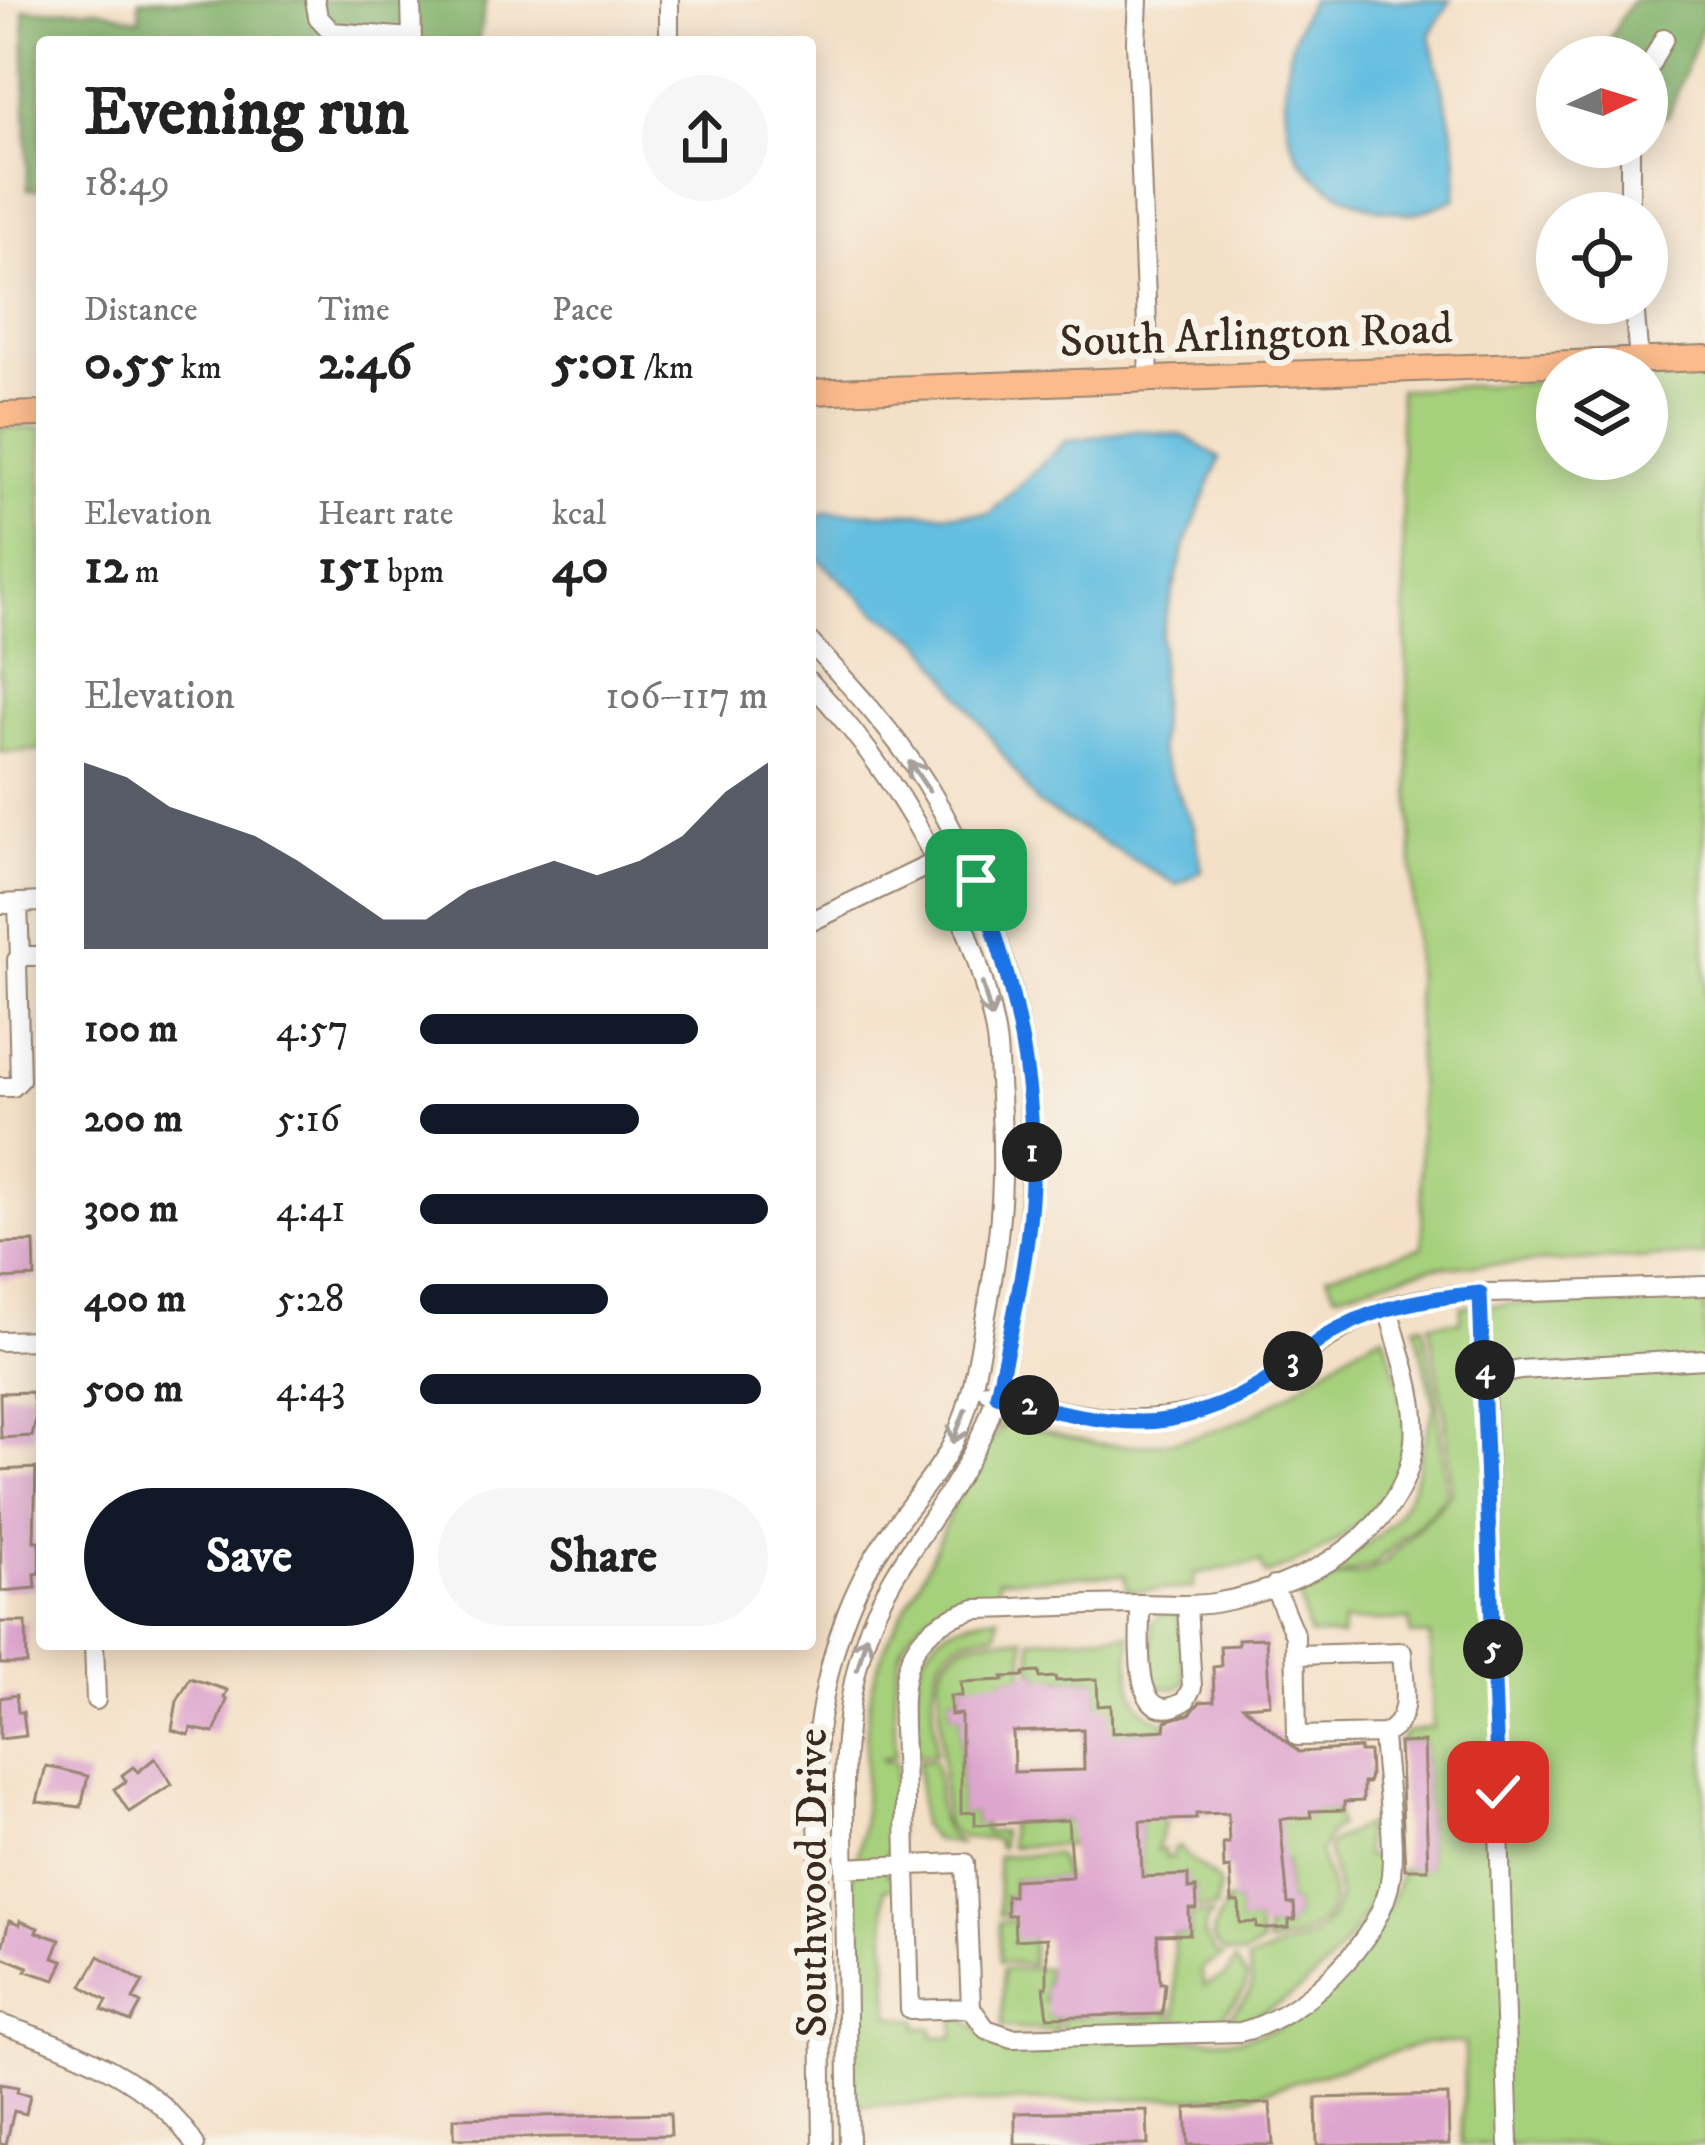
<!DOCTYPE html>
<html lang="en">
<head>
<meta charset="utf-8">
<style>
	:root { --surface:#fff; --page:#f6f6f6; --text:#222; --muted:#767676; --accent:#111827 }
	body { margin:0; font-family:"IM FELL DW Pica",serif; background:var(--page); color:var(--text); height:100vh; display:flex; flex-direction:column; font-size:45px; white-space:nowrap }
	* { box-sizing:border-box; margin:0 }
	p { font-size:39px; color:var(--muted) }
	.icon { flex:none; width:66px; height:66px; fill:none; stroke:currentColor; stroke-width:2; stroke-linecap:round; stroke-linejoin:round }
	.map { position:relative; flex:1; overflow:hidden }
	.side { position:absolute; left:36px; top:36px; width:780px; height:1614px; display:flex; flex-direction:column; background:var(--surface); border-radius:12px; box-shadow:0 6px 30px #0003 }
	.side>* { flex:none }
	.needle { width:78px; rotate:86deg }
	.fabs { position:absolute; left:1536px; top:36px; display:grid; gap:24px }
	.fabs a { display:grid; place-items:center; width:132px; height:132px; border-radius:50%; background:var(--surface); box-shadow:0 6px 30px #0003; font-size:60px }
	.pin { position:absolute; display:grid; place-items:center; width:102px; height:102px; color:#fff; margin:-51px; border-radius:24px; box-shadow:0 6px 18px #0006 }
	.km { position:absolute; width:60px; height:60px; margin:-30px; border-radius:50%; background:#222; color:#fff; font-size:33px; line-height:60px; text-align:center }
	.round { display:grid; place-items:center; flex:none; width:126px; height:126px; border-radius:63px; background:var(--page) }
	.summary { display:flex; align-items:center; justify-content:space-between; height:204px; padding:0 48px }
	h1 { font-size:66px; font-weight:700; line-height:90px }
	.stats { display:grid; grid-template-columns:repeat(3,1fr); gap:18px; height:204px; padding:12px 48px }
	.stats div { display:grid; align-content:center }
	.stats b { font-size:51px; font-weight:700 }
	.stats small { font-size:33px; font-weight:400 }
	.stats p { font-size:33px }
	.chart { height:336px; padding:24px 48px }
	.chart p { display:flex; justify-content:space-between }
	.chart svg { width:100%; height:216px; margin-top:12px; fill:var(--accent); opacity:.7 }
	.cta { display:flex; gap:24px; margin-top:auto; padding:24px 48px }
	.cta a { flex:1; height:138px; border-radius:72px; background:var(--accent); color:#fff; font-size:48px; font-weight:700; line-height:138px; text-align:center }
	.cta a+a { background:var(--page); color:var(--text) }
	ul { padding:0 48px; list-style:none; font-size:39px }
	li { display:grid; grid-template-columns:192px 144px 1fr; align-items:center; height:90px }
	li i { height:30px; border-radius:15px; background:var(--accent) }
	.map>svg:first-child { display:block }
	.green { fill:#a6d07c; stroke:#707d4d; stroke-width:3 }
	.forest { fill:#84b26c; stroke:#606e45; stroke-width:3 }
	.water { fill:#63bee0; stroke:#4f747f; stroke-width:3 }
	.building { fill:#dea6ce; fill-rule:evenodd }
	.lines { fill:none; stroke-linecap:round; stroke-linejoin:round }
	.minor-casing { stroke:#988572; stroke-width:22 }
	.major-casing { stroke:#988572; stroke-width:28 }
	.minor { stroke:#fff; stroke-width:18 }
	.major { stroke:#fbbb8c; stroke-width:24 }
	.oneway { stroke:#a79f9a }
	.route-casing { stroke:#fff; stroke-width:24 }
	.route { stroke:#1a73e8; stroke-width:15 }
	.labels { text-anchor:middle; stroke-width:12; stroke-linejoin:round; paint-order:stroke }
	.street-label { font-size:45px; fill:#3b2a1e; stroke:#f7f3e8 }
</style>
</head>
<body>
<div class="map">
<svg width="1705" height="2145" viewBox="0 0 1705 2145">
	<rect width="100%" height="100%" fill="#f7f3e8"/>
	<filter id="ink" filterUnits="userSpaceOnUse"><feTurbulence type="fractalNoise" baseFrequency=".00833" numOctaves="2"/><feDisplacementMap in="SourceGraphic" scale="24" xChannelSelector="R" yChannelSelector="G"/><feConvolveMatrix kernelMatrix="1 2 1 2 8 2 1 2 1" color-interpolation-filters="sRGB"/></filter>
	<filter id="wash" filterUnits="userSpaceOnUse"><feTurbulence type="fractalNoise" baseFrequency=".004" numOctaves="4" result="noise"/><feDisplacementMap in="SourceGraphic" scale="48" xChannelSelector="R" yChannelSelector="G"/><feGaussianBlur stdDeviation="2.7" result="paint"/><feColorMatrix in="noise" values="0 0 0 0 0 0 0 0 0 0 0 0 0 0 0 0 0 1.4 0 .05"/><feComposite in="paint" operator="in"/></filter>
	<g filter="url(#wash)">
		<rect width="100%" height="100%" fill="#f4e0c7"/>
		<path class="green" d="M1705 372V1255L1432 1267 1335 1294 1327 1275 1423 1247 1399 390 1557 381V459H1647V375Z
			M0 428H42V750L0 752Z
			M1705 1298V2145H1461L1465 2043H1425L1246 2096 847 2106 852 1876C873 1809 859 1749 873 1684 881 1647 901 1617 918 1584 942 1538 960 1487 980 1439L995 1419 1021 1415 1019 1422C1003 1421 984 1429 988 1445L1002 1428 1010 1426C1045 1428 1077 1443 1112 1445 1164 1448 1220 1434 1265 1408 1307 1385 1339 1353 1384 1334 1392 1361 1402 1389 1405 1417 1412 1499 1336 1551 1266 1575L1260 1562 1194 1574 1193 1588 1127 1591 1125 1575 998 1579V1595C886 1608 892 1661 896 1756L882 1758 883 1761 896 1762 897 1847 887 1853V1873L899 1879V1887L884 1889 890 2016 917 2020 918 2028H932L933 2037H954V2018L965 2020 989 2039H1239L1275 2029 1302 2011 1391 1901 1402 1869 1428 1868 1424 1743H1399L1406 1733 1433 1727 1430 1636 1411 1635 1410 1620 1343 1622 1342 1637 1309 1635 1299 1596 1338 1578 1364 1574 1384 1563 1451 1494 1445 1414 1429 1323 1460 1321 1461 1306Z
			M1423 1324 1437 1395 1446 1493 1431 1512 1373 1565 1301 1589 1375 1538 1393 1521 1412 1489 1434 1405 1415 1325Z
			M1162 1612 1179 1615 1185 1682 1177 1689 1158 1687 1153 1678 1152 1623Z
			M998 1616 997 1633C918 1636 934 1695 936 1754L917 1755C915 1680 904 1625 998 1616Z
			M1130 1634C1130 1670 1123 1708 1164 1722L1165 1726H1177L1168 1730 1128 1732 1113 1758 1098 1706 1096 1679 1040 1678 1039 1672H1032L1031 1639Z
			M1024 1638V1676L1003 1678 1004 1682 961 1683 962 1696H951V1714H961V1812H975V1824H984L985 1833 1002 1831 1001 1848H998L995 1839C974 1839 957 1842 945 1822L939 1678C949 1634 987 1639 1024 1638Z
			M934 1760C945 1793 927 1820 960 1844L934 1840 921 1825 918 1761Z
			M1378 1808V1829L1364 1831 1365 1856 1379 1857 1381 1873 1385 1872C1356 1945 1303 2006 1225 2025 1237 1997 1262 2002 1247 1962 1284 1941 1325 1949 1339 1897 1327 1833 1311 1854 1372 1821Z
			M1335 1810 1339 1826 1330 1833 1320 1853C1322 1867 1330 1879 1332 1892 1336 1926 1293 1942 1267 1945L1266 1929 1288 1928 1289 1920 1295 1919 1294 1904H1288L1286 1861H1282L1276 1812 1310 1817V1811Z
			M1167 1815 1157 1850H1164L1166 1858 1173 1857V1849L1179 1846C1190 1865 1212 1867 1220 1887L1216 1908H1197L1195 1888 1188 1889 1187 1875 1142 1881 1140 1816Z
			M1073 1820 1070 1845 1010 1847 1009 1822Z
			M1056 1854 1066 1878 1013 1880V1895L1006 1896 1007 1915H999L997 1856Z
			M1227 1901 1239 1902 1240 1922H1257L1261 1945 1243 1956C1238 1954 1232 1954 1226 1952 1198 1939 1223 1915 1227 1901Z
			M1190 1914H1212L1206 1922 1204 1936 1214 1952 1223 1956 1201 1969 1204 1986 1226 1975 1235 1961 1247 1978C1246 2001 1223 2004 1219 2025L1177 2026 1173 1935 1190 1934Z
			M1014 1920 1032 1939V1964L1000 1962 999 1922Z
			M1113 1962 1115 2015 1149 2016 1171 2010V2027L1063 2030 1062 2018 1095 2015Z
			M1047 1968 1044 2001 1048 2002 1049 2017H1057V2031L1002 2028 1003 1969Z"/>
		<path class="forest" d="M139 0H486L478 42H42V190L28 189 24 10 99 9 140 20Z
			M1632 0H1705V19L1668 116 1647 121V57H1598Z"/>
		<path class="water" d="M1311 0H1451L1430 35C1441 94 1464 137 1455 199 1442 204 1424 213 1410 213 1366 213 1303 184 1290 137 1279 93 1287 37 1311 0Z
			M1138 430 1184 436 1220 458 1185 545 1161 635 1159 751 1194 827 1202 871 1177 885 1038 804 922 641 879 614 810 552V522L825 512 989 514 1066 441Z"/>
		<g id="blocks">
			<path class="building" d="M34 1242 35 1277 0 1279V1243Z
				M32 1392 36 1419 32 1436 1 1438 0 1393Z
				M36 1468 34 1541H39L40 1573 35 1574 36 1588 1 1591 0 1470Z
				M0 1622H26L27 1664H0Z
				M1266 1638 1270 1704 1243 1706 1299 1752 1360 1748V1752H1369L1370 1776 1368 1783H1363V1801L1344 1802V1810L1310 1811 1311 1817 1280 1819 1288 1904H1294L1295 1920H1289V1928L1266 1929 1257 1928V1922L1240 1923 1239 1902H1232L1230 1868 1224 1869 1223 1843H1229L1228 1813 1196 1814V1819L1140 1821 1142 1877 1188 1875V1889L1196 1888 1197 1909H1189L1190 1934 1157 1935 1160 1983H1165L1162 2014 1048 2017 1044 1987H1047V1938L1015 1940 1014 1915H1007L1006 1895 1013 1896V1880L1072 1877 1068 1820 975 1825V1812L961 1813V1714L951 1715 950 1696H962L961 1682 1004 1680 1003 1677 1024 1676V1673L1039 1672 1040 1678 1056 1677V1681L1097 1679 1098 1706 1111 1705 1112 1733 1165 1730 1166 1721 1190 1714 1200 1702 1214 1701 1213 1667 1221 1666 1220 1646 1238 1645V1639ZM1083 1729 1084 1770 1014 1772 1013 1732Z
				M190 1678 227 1690 224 1698 227 1700 214 1733 191 1728 189 1735 172 1730 177 1701Z
				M16 1695 18 1712H23L26 1736 0 1739V1698Z
				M1424 1742 1428 1869H1405L1399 1743Z
				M155 1758 172 1784 129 1812 114 1789 126 1781 122 1775 133 1767 138 1772Z
				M46 1766 88 1776 81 1807 37 1802Z
				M9 1921 19 1925 20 1921 38 1928 36 1932 60 1940 53 1958 63 1961 55 1980 26 1971 28 1967 0 1956Z
				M99 1956 143 1982 133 1999 141 2004 131 2022 102 2010 107 2001 82 1986Z
				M0 2084 18 2087 17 2092 30 2095 26 2114 14 2111 6 2144 0 2143Z
				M1448 2095 1449 2144 1317 2145 1316 2098Z
				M1270 2103 1273 2145H1188L1186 2108Z
				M1147 2110 1148 2145H1015V2113Z
				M670 2113 671 2135 454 2139V2118Z"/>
		</g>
	</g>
	<g filter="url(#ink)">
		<use href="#blocks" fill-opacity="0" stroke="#988572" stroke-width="3"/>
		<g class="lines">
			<defs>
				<path id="minor" d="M315 0 318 17 332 32 412 38
					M411 0 412 42
					M1138 0 1136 41 1149 378
					M669 42V0
					M1647 71 1664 38
					M1630 213V147
					M1634 303 1639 361
					M810 642C851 686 893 731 925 782 1022 937 1053 1126 1016 1305 1007 1346 1001 1388 985 1427 953 1503 890 1561 865 1640 838 1721 844 1807 845 1891 846 1976 848 2060 849 2145
					M810 682C900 777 970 901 995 1032 999 1052 998 1075 1000 1096 1005 1174 1002 1226 988 1304 979 1351 974 1401 952 1445 934 1480 905 1509 884 1542 843 1603 827 1667 817 1738L823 2145
					M18 903 20 957
					M0 904 42 902
					M810 922 946 857
					M0 1087H13L20 1080 17 960 23 956H42
					M1480 1293 1485 1386
					M0 1341 42 1340
					M988 1392C1082 1421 1173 1438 1262 1384 1306 1358 1335 1326 1386 1308 1432 1293 1483 1293 1531 1292 1589 1290 1647 1288 1705 1286
					M1140 1604C1141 1633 1129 1735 1185 1701L1192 1687 1187 1606
					M94 1644 96 1700
					M1296 1655 1402 1652C1403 1680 1415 1722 1383 1734
					M845 1868C885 1866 925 1864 965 1863L971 2008 910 2010 906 1865V1857C905 1822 905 1787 904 1752 901 1684 896 1630 976 1609 1031 1608 1086 1604 1141 1604 1165 1604 1189 1607 1214 1603 1298 1589 1404 1537 1414 1442 1418 1396 1399 1352 1388 1308
					M971 2008 986 2029 1012 2038 1240 2032C1301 2019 1384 1939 1391 1875 1395 1835 1385 1775 1383 1734L1297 1736 1295 1636 1274 1586
					M0 2024C68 2046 156 2081 195 2145
					M1509 2145 1485 1386 1493 1376 1520 1370 1705 1359"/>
				<path id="major" d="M810 392 1705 358
					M0 415 42 414"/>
			</defs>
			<use href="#minor" class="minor-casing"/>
			<use href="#major" class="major-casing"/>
			<use href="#minor" class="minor"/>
			<use href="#major" class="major"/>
		</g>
		<defs><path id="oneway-shaft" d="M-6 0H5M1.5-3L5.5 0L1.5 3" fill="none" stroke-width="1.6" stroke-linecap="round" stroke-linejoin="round" transform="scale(3)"/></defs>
		<g class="oneway">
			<use href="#oneway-shaft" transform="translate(919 776) rotate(-124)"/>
			<use href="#oneway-shaft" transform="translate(987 1001) rotate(75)"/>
			<use href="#oneway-shaft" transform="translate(959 1426) rotate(111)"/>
			<use href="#oneway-shaft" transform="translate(862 1652) rotate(-75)"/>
		</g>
	</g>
	<g class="lines" filter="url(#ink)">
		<defs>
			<path id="route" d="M976 880C1017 988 1042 1106 1029 1223 1023 1281 1009 1338 997 1395 1042 1409 1094 1422 1141 1422 1181 1422 1230 1404 1263 1383 1289 1367 1311 1343 1338 1329 1382 1305 1431 1298 1480 1293L1498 1792"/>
		</defs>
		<use href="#route" class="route-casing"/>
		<use href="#route" class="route"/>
	</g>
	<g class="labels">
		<g class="street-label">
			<text transform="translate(1256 333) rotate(-2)" y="16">South Arlington Road</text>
			<text transform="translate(810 1883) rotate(-90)" y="16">Southwood Drive</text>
		</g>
	</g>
</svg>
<div class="fabs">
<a><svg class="needle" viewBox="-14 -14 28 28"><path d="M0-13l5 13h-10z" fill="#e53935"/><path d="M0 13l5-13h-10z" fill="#767676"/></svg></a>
<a><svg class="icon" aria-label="locate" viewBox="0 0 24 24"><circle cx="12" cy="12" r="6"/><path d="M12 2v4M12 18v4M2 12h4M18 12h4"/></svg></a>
<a><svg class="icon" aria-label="layers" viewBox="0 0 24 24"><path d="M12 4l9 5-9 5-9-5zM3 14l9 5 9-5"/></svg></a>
</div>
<div class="pin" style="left:976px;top:880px;background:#1e9e55"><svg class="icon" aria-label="arrive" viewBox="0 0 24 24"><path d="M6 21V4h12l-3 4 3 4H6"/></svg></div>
<div class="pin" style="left:1498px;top:1792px;background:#d93025"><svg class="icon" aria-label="check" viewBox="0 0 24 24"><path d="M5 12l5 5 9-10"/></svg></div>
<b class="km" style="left:1032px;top:1152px">1</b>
<b class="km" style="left:1029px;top:1405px">2</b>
<b class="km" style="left:1293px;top:1361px">3</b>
<b class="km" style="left:1485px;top:1370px">4</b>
<b class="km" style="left:1493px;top:1649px">5</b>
<section class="side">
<div class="summary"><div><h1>Evening run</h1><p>18:49</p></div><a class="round"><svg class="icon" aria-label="share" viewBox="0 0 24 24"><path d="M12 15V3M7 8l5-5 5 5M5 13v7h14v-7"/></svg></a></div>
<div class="stats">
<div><p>Distance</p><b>0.55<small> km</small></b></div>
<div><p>Time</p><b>2:46</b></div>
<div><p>Pace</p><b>5:01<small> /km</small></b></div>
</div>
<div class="stats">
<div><p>Elevation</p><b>12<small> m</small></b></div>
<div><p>Heart rate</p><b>151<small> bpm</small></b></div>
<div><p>kcal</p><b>40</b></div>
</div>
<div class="chart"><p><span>Elevation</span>106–117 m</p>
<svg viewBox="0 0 160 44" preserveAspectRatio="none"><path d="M0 44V6L10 9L20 15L30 18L40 21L50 26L60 32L70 38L80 38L90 32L100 29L110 26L120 29L130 26L140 21L150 12L160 6V44z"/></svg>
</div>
<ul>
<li><b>100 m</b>4:57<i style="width:80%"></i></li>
<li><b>200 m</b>5:16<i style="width:63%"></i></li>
<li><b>300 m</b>4:41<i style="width:100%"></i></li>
<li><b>400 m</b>5:28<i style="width:54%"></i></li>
<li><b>500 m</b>4:43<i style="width:98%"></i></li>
</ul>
<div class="cta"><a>Save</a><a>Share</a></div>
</section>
</div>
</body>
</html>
